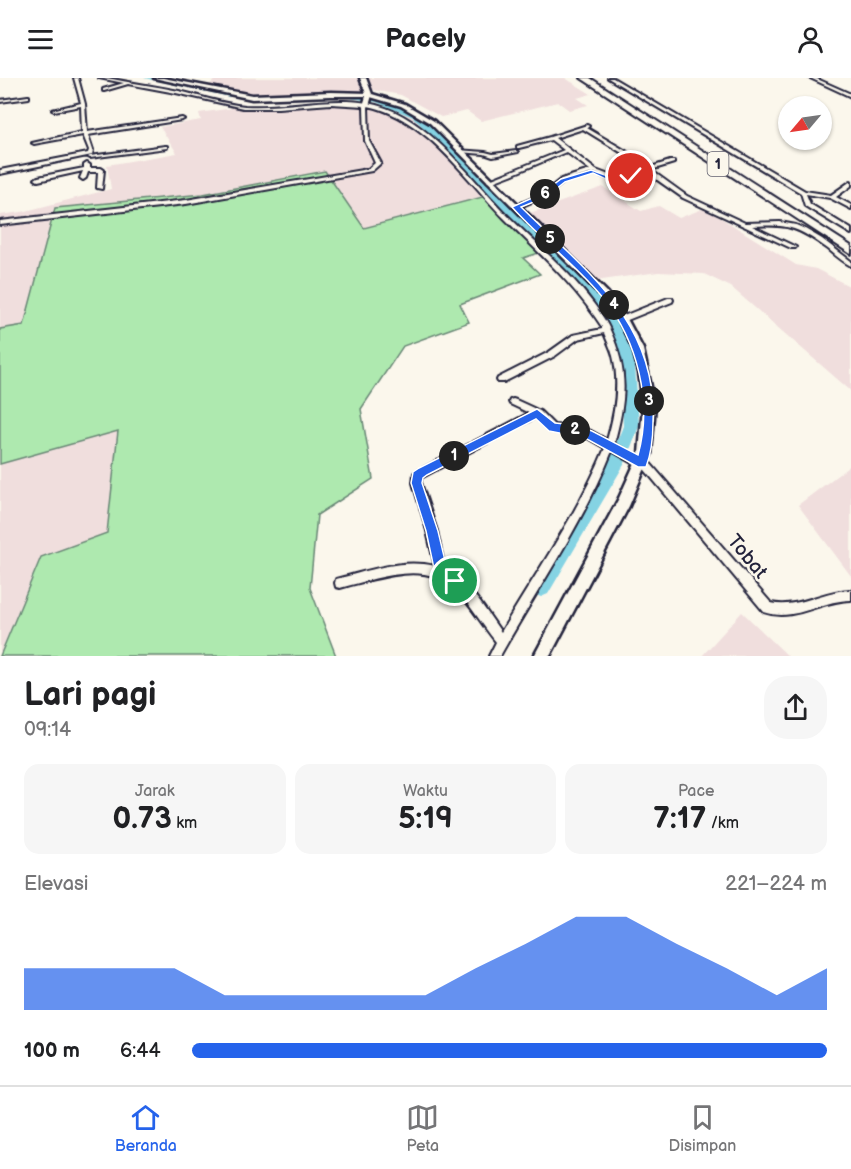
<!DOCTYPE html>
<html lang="id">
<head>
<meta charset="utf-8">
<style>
	:root { --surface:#fff; --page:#f6f6f6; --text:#202124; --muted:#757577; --line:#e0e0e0; --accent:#2563eb }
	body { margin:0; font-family:"Balsamiq Sans",sans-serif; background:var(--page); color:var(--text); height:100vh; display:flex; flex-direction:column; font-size:22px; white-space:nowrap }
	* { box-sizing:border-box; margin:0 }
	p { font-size:20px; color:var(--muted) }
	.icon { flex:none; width:33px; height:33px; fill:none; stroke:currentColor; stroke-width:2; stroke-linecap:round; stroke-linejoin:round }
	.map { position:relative; height:578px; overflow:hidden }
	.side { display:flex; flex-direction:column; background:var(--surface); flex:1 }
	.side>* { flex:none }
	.needle { width:39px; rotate:241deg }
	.tools { position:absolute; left:778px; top:18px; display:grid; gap:12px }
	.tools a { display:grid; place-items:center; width:54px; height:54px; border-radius:50%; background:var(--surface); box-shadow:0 2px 4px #0004; font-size:30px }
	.pin { position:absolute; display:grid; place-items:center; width:51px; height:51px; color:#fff; margin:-26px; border:3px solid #fff; border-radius:50%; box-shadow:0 2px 6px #0007 }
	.km { position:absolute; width:30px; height:30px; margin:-15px; border-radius:50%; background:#222; color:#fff; font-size:16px; line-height:30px; text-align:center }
	.round { display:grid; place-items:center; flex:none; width:63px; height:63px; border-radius:24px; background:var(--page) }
	.summary { display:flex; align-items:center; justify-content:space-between; height:102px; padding:0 24px }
	h1 { font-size:33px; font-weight:700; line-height:45px }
	.figures { display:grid; grid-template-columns:repeat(3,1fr); gap:9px; height:102px; padding:6px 24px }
	.figures div { display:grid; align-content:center; border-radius:15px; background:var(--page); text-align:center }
	.figures b { font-size:30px; font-weight:700 }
	.figures small { font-size:16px; font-weight:400 }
	.figures p { font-size:16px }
	.chart { height:168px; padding:12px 24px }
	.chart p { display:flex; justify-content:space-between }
	.chart svg { width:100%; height:108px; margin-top:6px; fill:var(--accent); opacity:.7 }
	ul { padding:0 24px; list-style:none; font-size:20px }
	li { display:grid; grid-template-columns:96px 72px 1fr; align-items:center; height:45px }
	li i { height:15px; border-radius:8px; background:var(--accent) }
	header { display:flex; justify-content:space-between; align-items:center; height:78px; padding:0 24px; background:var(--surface); font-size:27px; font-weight:700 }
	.menu { display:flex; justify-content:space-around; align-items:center; height:84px; border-top:2px solid var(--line); background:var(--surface); font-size:16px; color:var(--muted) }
	.menu a { display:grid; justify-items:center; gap:3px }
	.menu .current { color:var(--accent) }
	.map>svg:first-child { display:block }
	.built { fill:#f0dedd }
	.green { fill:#aee9af; stroke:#688675; stroke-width:1.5 }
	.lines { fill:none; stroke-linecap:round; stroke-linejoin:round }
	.river { fill:#85d3e3; fill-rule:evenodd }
	.minor-casing { stroke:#22223b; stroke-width:4 }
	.tertiary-casing { stroke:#22223b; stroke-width:5 }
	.secondary-casing { stroke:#22223b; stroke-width:5 }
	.motorway-casing { stroke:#22223b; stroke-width:4 }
	.minor { fill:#fbf7ec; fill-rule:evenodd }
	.tertiary { fill:#fbf7ec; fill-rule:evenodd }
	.secondary { fill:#fbf7ec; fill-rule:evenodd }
	.motorway { fill:#fbf7ec; fill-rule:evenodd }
	.route { fill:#2563eb; stroke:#fff; stroke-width:1.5 }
	.labels { text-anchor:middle; stroke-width:5; stroke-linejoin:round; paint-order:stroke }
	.shield { fill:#fbf7ec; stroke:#636270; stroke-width:1.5 }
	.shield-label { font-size:15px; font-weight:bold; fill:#22223b }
	.near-street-label { font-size:20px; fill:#22223b; stroke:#fbf7ec }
</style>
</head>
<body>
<header><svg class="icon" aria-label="menu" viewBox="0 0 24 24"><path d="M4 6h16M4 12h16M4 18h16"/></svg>Pacely<svg class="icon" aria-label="person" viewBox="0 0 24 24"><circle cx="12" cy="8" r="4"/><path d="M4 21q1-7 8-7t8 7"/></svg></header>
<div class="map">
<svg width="851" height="578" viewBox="0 0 851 578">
	<rect width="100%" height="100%" fill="#fbf7ec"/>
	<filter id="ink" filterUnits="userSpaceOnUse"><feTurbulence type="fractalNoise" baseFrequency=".0167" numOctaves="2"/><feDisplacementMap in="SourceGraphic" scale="12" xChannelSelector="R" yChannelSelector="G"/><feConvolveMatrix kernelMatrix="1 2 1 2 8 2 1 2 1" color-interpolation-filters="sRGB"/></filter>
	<g filter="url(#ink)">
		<path class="built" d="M217 0H565L591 16 577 20 588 27 569 32 558 24 481 43 467 33 441 39 401 17 373 12 358 20 260 18 207 9Z
			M337 24 358 28 371 26 412 38 494 116 364 150 325 93 203 116 24 247 0 251V137L22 134 111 111 107 87 177 75 160 49 201 42 199 35 233 30Z
			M603 109 641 133 659 128 679 140 705 130 796 187 816 191 851 209V313L731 209 704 196 658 194 581 205 519 139Z
			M118 353 107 455 41 479 0 576V386Z
			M851 387V498L798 427Z
			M742 534 788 578H702Z"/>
		<path class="green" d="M325 93 364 150 494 116 551 171 523 180 540 196 460 226 469 244 403 268 361 331 373 401 317 437 310 510 336 578H0L41 479 107 455 118 353 0 386V251L24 247 55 130 203 116Z"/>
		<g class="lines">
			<path class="river" d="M144 0H160L234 16 230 19Z
				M340 13 382 21 419 35 600 216 616 237 629 264 635 288 639 348 625 385 548 516 541 519 534 516 531 509 534 502 612 376 623 348 621 288 615 264 605 243 590 222 413 39 376 24 337 18V14Z"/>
			<defs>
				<path id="minor" d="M74 0H78L85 26 87 54 182 40 184 41 182 42 88 57 93 72 92 77 0 96V92L88 75 89 72 83 57 34 66 32 65 82 54 81 28 54 33 52 32 81 25Z
					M99 0H107C131 5 155 8 179 13 201 18 223 26 245 28 290 31 343 14 386 30 433 47 472 102 507 137 536 166 568 192 593 225 599 233 606 243 610 252 629 294 626 322 614 366L651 386 771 525C799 531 823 512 851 512V522C820 522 795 545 764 534L645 392 612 373C583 446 538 510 500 578H489L496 564C482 547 471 527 456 512 426 481 376 501 340 510L336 509 335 505 336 501C344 499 352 497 359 495 384 488 409 482 435 488L427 453 413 405 414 395 529 335 510 326 509 324 510 322 513 321 516 322 540 333 554 347 575 348 591 353 607 362C615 335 620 306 613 278 611 270 607 263 604 255L578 261 555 278 504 304H498L497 302 498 300 549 274 573 257 602 251V249C575 207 539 175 504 140 465 100 426 40 368 28L369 63 381 85 372 93 186 126 0 147V143L186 122 368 91 375 85 365 63 364 28 331 26 278 30H243L176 15 128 6 104 13H103V11L124 5ZM536 339 549 352 575 356 586 359 605 370C578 435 537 493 501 554 485 532 471 506 445 492L437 453 421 405V400Z
					M608 0H613L805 113 831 117 851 103V108L836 119 851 127V131L830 120 806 116 810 126 851 151V156L805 128 801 115Z
					M810 0H815L851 16V19Z
					M28 18H29V20L0 24V22Z
					M587 47 589 48 587 50 626 73 648 90 670 83H674V85L651 92 687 118 745 145 780 144 796 147 805 151 822 161 851 183V188C843 184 835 177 828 171 798 149 788 146 752 148L796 169 795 170H791L683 120 646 94 617 104 594 95 565 103 546 118 518 130H514V128L542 116 561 101 590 92 566 74 511 97 490 105 487 103 564 72 551 62 519 70H517V68L550 59ZM583 51 622 75 643 92 617 100 596 92 555 60Z
					M165 68H167V70L90 80 88 79 90 78Z
					M457 72 485 74 493 76 516 73 518 74 493 79 484 76 459 74H457Z
					M87 85 90 87V90H101L104 92 102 111 97 110 98 94H88L86 100 83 102 80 100 83 93 38 103 35 101 38 99 84 90V87Z
					M668 220H672L673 222 672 224 625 243H623L620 241 621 239Z"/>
				<path id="tertiary" d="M154 0H163L252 17 331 14 369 15 372 17 369 28 366 30 363 28 366 18H331L252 21Z"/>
				<path id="secondary" d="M360 0H366L372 16 405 26 434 43 608 215 626 239 643 271 655 327 651 376 629 428 550 578H534L619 420 639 376 643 327 639 295 633 271 619 243 602 219 430 45 401 28 367 18Z"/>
				<path id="motorway" d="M581 0H590L851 168V176Z"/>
			</defs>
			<use href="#minor" class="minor-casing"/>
			<use href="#tertiary" class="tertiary-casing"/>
			<use href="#secondary" class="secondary-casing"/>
			<use href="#motorway" class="motorway-casing"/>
			<use href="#minor" class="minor"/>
			<use href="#tertiary" class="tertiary"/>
			<use href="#secondary" class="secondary"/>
			<use href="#motorway" class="motorway"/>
		</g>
	</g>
	<path class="route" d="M591 92 613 100 631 96 634 98 612 104 593 95 565 104 546 119 521 129C585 192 658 244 653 344 653 359 652 374 646 389H638L585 360 549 353 536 341 427 397 423 400 422 405 438 453 447 491 459 498 461 503 459 507 455 509 437 500 435 495 426 453 411 405 413 394 419 390 537 331 555 345 575 347 592 353 638 377C653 324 637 263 604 221 577 187 540 161 512 129L541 116 561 101Z"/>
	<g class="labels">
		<rect class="shield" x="707.5" y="74" width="21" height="24" rx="4.5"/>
		<g class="shield-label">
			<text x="718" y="91">1</text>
		</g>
		<g class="near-street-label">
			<text transform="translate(748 478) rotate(50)" y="7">Tobat</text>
		</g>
	</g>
</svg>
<div class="tools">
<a><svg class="needle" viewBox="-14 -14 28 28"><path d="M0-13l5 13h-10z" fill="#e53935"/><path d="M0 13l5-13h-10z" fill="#757577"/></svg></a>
</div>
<div class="pin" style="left:455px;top:503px;background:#1e9e55"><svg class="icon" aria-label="arrive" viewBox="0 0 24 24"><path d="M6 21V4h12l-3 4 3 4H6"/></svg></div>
<div class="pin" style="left:631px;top:98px;background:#d93025"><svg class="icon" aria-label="check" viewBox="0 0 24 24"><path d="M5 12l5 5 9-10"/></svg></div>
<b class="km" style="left:454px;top:378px">1</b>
<b class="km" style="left:575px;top:352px">2</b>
<b class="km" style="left:649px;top:323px">3</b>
<b class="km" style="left:614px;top:227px">4</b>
<b class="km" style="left:550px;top:161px">5</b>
<b class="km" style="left:545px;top:116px">6</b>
</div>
<section class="side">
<div class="summary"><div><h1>Lari pagi</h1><p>09:14</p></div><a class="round"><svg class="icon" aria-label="share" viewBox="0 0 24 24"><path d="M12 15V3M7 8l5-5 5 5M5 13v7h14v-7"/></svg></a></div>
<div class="figures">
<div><p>Jarak</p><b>0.73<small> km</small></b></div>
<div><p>Waktu</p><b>5:19</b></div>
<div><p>Pace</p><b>7:17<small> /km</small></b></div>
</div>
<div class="chart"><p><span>Elevasi</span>221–224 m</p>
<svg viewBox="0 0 160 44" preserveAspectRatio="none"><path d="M0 44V27L10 27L20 27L30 27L40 38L50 38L60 38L70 38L80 38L90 27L100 17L110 6L120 6L130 17L140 27L150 38L160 27V44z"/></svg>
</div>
<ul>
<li><b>100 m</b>6:44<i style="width:100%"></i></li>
</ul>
</section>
<nav class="menu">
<a class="current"><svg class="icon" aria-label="home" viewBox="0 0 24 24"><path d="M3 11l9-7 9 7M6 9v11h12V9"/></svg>Beranda</a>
<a><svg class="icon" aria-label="map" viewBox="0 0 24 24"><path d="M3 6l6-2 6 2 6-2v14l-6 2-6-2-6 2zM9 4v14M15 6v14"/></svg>Peta</a>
<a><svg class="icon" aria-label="saved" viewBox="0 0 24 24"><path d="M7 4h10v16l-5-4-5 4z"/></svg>Disimpan</a>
</nav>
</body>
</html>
